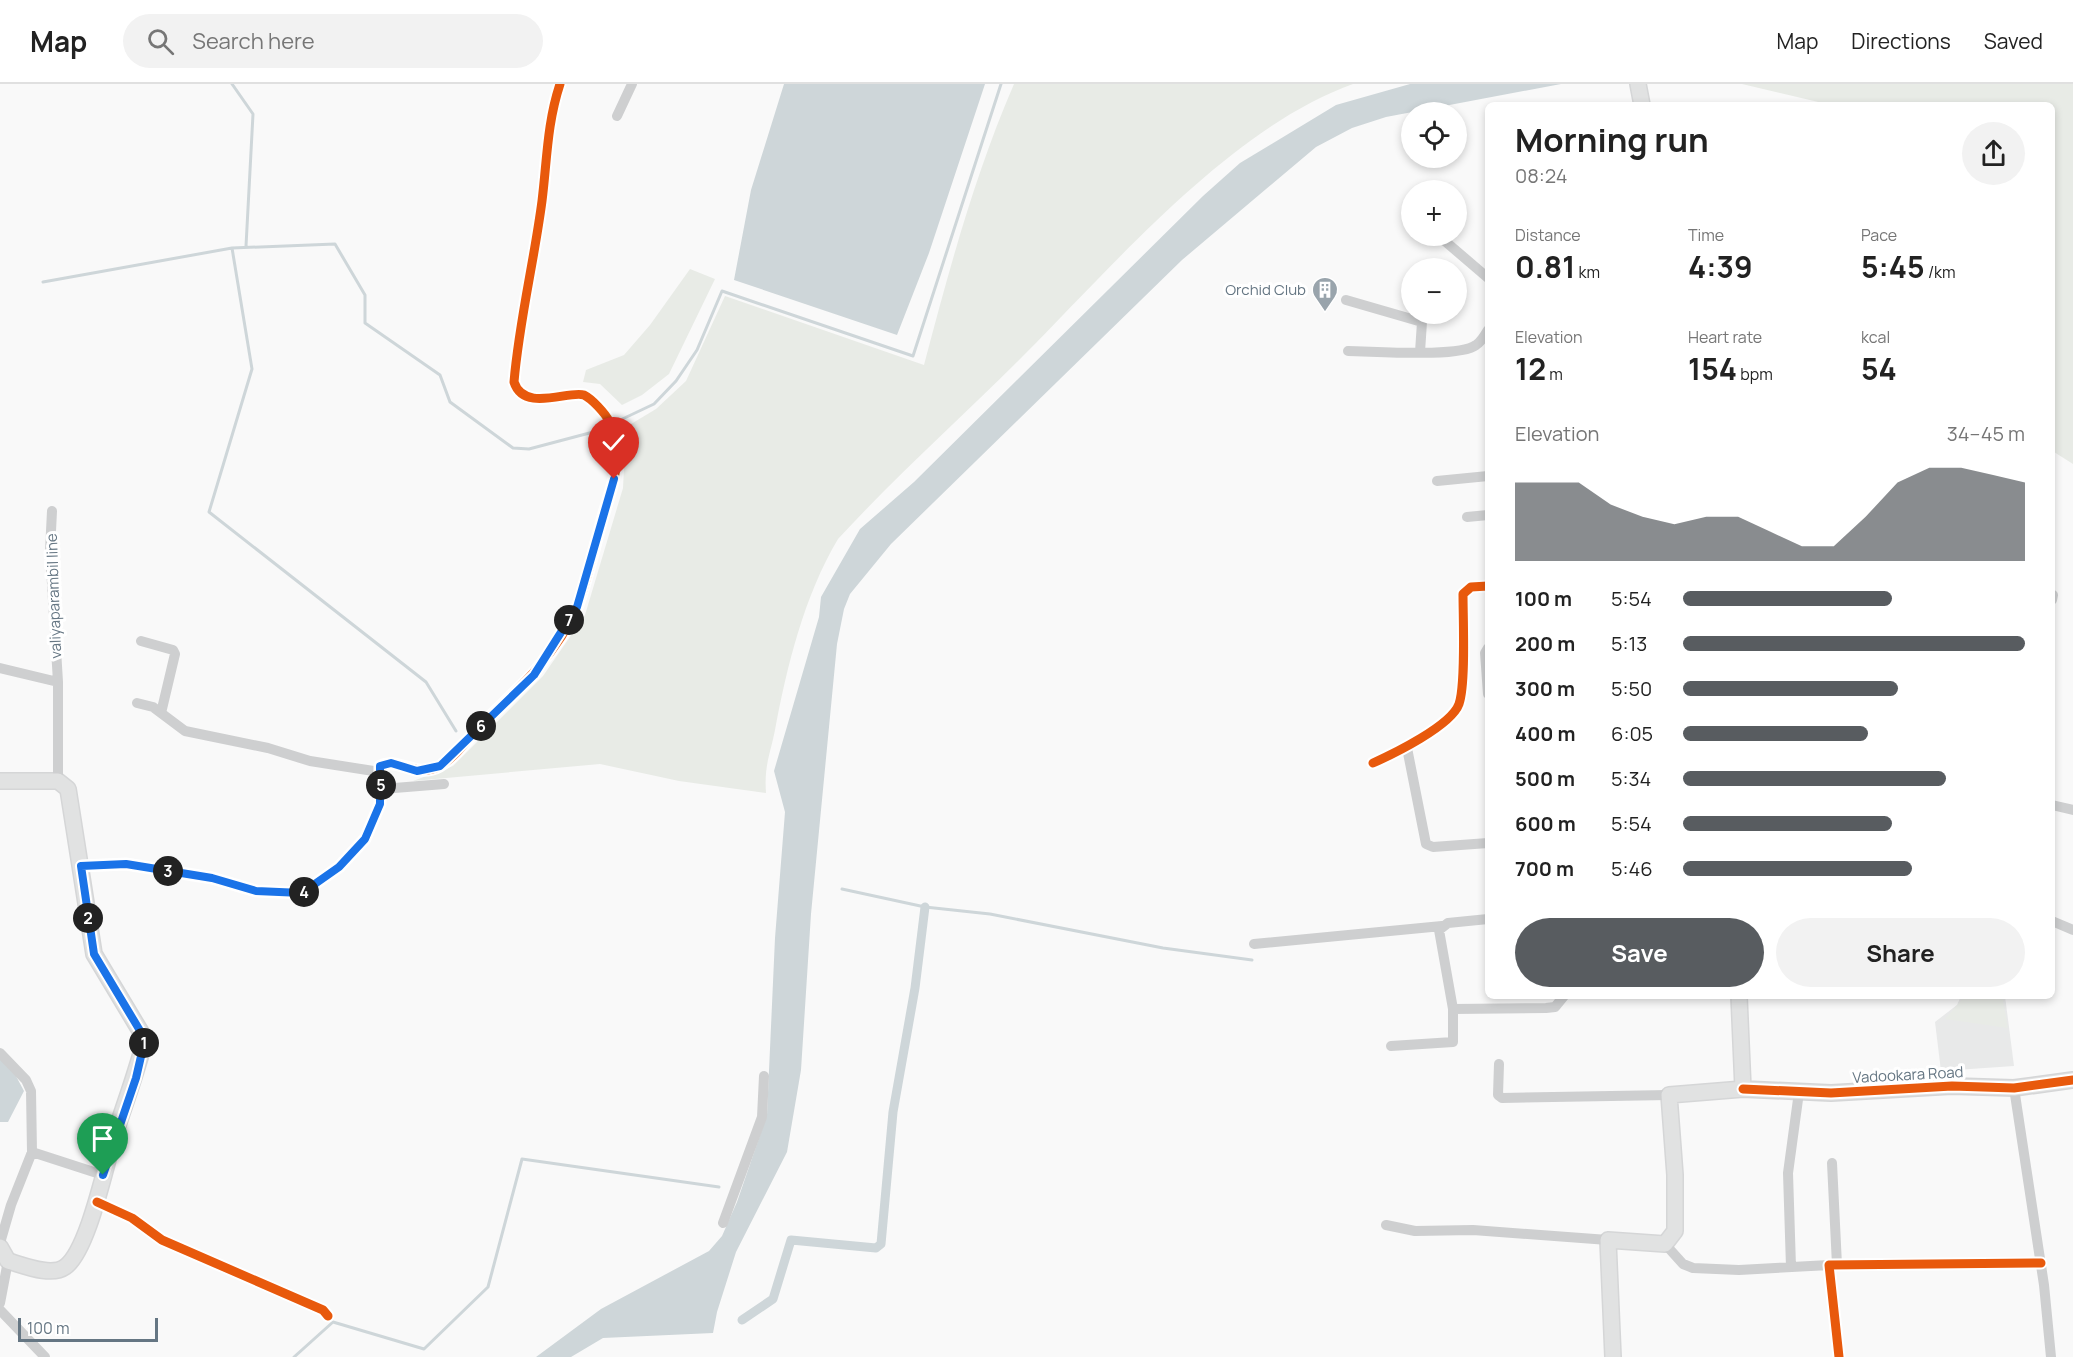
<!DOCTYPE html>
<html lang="en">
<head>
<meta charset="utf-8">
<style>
	:root { --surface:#fff; --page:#f2f2f2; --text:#222; --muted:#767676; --line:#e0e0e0; --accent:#585c60 }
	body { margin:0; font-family:Manrope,sans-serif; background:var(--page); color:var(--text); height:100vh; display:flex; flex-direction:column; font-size:22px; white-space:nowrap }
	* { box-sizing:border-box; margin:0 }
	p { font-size:20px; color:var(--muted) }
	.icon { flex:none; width:33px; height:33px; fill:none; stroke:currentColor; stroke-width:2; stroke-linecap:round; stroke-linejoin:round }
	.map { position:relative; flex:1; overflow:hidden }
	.details { position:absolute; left:1485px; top:18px; width:570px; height:897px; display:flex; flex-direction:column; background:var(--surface); border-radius:9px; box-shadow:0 3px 9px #0003 }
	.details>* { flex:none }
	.fabs { position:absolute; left:1401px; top:18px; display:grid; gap:12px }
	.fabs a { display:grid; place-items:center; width:66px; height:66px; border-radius:50%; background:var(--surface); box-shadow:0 3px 9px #0003; font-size:30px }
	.scale { position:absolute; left:18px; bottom:15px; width:140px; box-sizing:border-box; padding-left:6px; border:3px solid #657683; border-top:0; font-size:16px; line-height:21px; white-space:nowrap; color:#657683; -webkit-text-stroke:4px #fff; paint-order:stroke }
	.pin { position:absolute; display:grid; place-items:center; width:51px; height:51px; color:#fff; margin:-62px -26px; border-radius:50% 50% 50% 0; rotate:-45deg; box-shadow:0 0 6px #0007 }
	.pin .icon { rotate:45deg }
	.km { position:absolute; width:30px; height:30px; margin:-15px; border-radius:50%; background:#222; color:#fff; font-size:16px; line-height:30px; text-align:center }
	.round { display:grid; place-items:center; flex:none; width:63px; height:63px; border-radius:32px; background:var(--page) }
	.overview { display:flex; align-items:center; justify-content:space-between; height:102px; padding:0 30px }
	h1 { font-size:33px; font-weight:700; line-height:45px }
	.figures { display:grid; grid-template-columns:repeat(3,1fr); gap:9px; height:102px; padding:6px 30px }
	.figures div { display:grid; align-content:center }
	.figures b { font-size:30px; font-weight:700 }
	.figures small { font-size:16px; font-weight:400 }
	.figures p { font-size:16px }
	.chart { height:168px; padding:12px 30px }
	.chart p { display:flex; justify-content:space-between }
	.chart svg { width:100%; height:108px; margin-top:6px; fill:var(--accent); opacity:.7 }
	.button { display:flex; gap:12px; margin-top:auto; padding:12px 30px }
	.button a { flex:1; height:69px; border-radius:36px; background:var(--accent); color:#fff; font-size:24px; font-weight:700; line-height:69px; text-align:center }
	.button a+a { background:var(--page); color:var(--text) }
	ul { padding:0 30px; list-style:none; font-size:20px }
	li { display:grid; grid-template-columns:96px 72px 1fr; align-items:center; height:45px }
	li i { height:15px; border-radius:8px; background:var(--accent) }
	header { display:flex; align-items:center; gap:36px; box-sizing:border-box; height:84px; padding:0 30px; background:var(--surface); border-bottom:2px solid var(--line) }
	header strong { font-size:28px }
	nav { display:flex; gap:33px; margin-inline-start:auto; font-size:21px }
	.search { width:420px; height:54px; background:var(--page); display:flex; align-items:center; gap:15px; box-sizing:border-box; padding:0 21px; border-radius:33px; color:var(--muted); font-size:22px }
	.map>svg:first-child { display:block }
	.built { fill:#e8e9e9 }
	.green { fill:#e8ebe6 }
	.water { fill:#ced6d9 }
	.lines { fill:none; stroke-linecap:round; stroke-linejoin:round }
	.stream { stroke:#ced6d9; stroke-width:3 }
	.canal { stroke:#ced6d9; stroke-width:9 }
	.secondary-casing { stroke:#d5d6d7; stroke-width:18 }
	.street { stroke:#cecfd0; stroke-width:10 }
	.secondary { stroke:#e1e2e2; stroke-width:15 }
	.cycleway-casing { stroke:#fff; stroke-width:13 }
	.cycleway { stroke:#e8590c; stroke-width:9 }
	.route-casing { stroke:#fff; stroke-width:12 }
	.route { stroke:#1a73e8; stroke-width:8 }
	.labels { text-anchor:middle; stroke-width:6; stroke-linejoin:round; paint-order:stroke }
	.poi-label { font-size:15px; fill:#657683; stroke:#fff; text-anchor:end }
	.street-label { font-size:15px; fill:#657683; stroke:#fff }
</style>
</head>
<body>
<header>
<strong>Map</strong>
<div class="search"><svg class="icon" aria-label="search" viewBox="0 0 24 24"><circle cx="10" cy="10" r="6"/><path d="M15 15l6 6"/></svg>Search here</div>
<nav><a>Map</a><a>Directions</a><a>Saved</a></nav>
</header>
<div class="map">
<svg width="2073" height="1273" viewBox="0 0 2073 1273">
	<rect width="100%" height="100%" fill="#f9f9f9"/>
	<path class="built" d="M1961 912H2005L2014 982 1941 987 1935 938 1957 921Z"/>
	<path class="green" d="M1014 0H1353C1230 44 1114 181 1022 273 961 334 896 392 838 455 804 512 787 582 775 646 770 671 764 682 766 709L679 697 600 680 413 697 453 682 543 592 585 531 623 404 626 343 656 325 686 297 725 212 924 281C949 186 975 90 1014 0Z
		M1742 0H2073V380L2054 368 2052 364V21H1831Z
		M690 185 715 195 669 290 642 311 622 321 600 300 583 298 586 286 624 271 650 241Z
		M1965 912H2002L2008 944 1945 935Z"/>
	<path class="water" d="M784 0H985L929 169 897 251 734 196 751 106Z
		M1410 0H1561L1386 33 1352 44 1316 63 1182 176 891 460 850 510 844 525 837 560 811 830 801 986 787 1068 736 1168 717 1228 713 1249 603 1254 571 1273H536L601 1225 709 1167 722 1152 737 1118 767 1031 775 854 785 728 774 687 819 533 821 513 860 445 914 398 1203 112 1240 79 1336 21Z
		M0 971 9 979 24 1007 8 1038H0Z"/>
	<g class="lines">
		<path class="stream" d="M232 0 253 30 246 162
			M232 164 252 285 209 428 426 598 456 647
			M43 198 232 164 335 160 365 211V239L440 291 450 318 513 364 529 365 597 347 654 320 676 297 697 266 722 207 913 272 1001 0
			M842 805 925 823 990 830 1163 864 1252 876
			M294 1273 333 1238 424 1265 488 1203 522 1075 719 1103"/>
		<path class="canal" d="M742 1236 773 1215 791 1156 876 1164 881 1160 893 1028 915 904 925 823"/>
		<defs>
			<path id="secondary" d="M1638 0 1642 21
				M0 697H58L68 705 94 870 145 955C137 987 126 1016 116 1047 106 1077 89 1166 65 1183 51 1193 23 1181 8 1177L0 1163
				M1739 912 1743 1005
				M1613 1273 1608 1156 1665 1160 1675 1147V1091L1669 1011 1743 1005 1831 1009 1952 1002 2014 1004 2073 996"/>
		</defs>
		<use href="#secondary" class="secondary-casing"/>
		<path class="street" d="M617 32 632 0
			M1439 152 1488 194
			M1346 216 1422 238 1420 268
			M1348 267C1372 267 1460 274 1476 261 1481 258 1485 251 1488 246
			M1437 397 1488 392
			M52 427 50 467 58 598
			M1467 433 1488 431
			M2052 516 2053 511
			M141 557 173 566 175 570 161 629
			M1488 564 1485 569 1488 610
			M0 584 58 598V697
			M137 619 153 623 185 647 268 664 310 677 380 688
			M1407 664 1426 760 1433 763 1488 759
			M1373 679C1393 670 1451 642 1459 620 1466 600 1463 535 1463 510L1471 503 1488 502
			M382 705 444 700
			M2052 721 2073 726
			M82 782 126 780 212 794 256 807 302 809 339 783 365 755 380 720V682C399 673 416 695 440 682 457 672 469 653 482 640 519 605 558 569 578 521 589 491 595 459 604 429 613 399 626 367 609 337 605 329 592 315 584 311 569 306 524 329 514 298 519 238 534 178 542 117 547 77 547 39 560 0
			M2052 837 2073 846
			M1254 860 1442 842
			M1453 925 1546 924 1555 923 1564 912
			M1391 962 1453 958V925L1439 846 1448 839 1488 835
			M0 969 26 996 31 1007 32 1068
			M1499 980 1498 1011 1502 1014 1669 1011
			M2014 1004 2044 1201 2051 1273
			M1832 1079 1837 1181
			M97 1118 132 1134 162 1156 323 1226 328 1232
			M723 1139 762 1033 764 992
			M1386 1141 1415 1147 1473 1146 1608 1156
			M0 1159 11 1121 32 1068 103 1091
			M1665 1160 1683 1180 1693 1184 1739 1186 1829 1181
			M1791 1183 1788 1089 1799 1008
			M0 1219 8 1177
			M0 1226 45 1273
			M1839 1273 1829 1181 2041 1179"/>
		<use href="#secondary" class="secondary"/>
		<defs>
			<path id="cycleway" d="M1373 679C1393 670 1451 642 1459 620 1466 600 1463 535 1463 510L1471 503 1488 502
				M82 782 126 780 212 794 256 807 302 809 339 783 365 755 380 720V682C399 673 416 695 440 682 457 672 469 653 482 640 519 605 558 569 578 521 589 491 595 459 604 429 613 399 626 367 609 337 605 329 592 315 584 311 569 306 524 329 514 298 519 238 534 178 542 117 547 77 547 39 560 0
				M1743 1005 1831 1009 1952 1002 2014 1004 2073 996
				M97 1118 132 1134 162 1156 323 1226 328 1232
				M1839 1273 1829 1181 2041 1179"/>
		</defs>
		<use href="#cycleway" class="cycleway-casing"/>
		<use href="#cycleway" class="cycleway"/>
	</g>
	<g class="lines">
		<defs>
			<path id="route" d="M103 1091 136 994 145 955 94 870 81 782 126 780 212 794 256 807 302 809 339 783 365 755 380 720V682L391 679 417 687 440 682 534 591 577 523 614 395"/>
		</defs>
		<use href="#route" class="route-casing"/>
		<use href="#route" class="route"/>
	</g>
	<defs>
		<symbol id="building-pin" viewBox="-11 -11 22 30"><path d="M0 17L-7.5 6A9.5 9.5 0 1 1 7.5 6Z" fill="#99a4ac" stroke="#fff"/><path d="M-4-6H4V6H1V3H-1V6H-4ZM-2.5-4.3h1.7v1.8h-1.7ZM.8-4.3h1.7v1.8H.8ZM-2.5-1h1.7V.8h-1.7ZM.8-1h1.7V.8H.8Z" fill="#fff"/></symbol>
	</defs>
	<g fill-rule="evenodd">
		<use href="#building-pin" x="1310" y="191" width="30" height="40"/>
	</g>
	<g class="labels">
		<g class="poi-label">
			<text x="1306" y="211">Orchid Club</text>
		</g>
		<g class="street-label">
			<text transform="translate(54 512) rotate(-92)" y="5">valiyaparambil line</text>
			<text transform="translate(1908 991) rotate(-3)" y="5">Vadookara Road</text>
		</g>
	</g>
</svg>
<div class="fabs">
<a><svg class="icon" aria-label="locate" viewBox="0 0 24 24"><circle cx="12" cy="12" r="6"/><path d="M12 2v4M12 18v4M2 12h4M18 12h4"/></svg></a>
<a>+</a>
<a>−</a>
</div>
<div class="scale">100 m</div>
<div class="pin" style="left:103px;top:1091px;background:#1e9e55"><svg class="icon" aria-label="arrive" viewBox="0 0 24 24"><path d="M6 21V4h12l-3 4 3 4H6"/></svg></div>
<div class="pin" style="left:614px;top:395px;background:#d93025"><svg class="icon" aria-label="check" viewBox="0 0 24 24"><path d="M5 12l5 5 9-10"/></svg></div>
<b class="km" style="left:144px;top:959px">1</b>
<b class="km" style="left:88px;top:834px">2</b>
<b class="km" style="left:168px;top:787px">3</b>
<b class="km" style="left:304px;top:808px">4</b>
<b class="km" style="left:381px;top:701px">5</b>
<b class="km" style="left:481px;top:642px">6</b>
<b class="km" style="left:569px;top:536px">7</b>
<section class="details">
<div class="overview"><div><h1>Morning run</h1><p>08:24</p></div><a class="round"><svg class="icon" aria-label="share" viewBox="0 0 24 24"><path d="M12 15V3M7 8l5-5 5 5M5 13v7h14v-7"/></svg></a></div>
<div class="figures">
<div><p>Distance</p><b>0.81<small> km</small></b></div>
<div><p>Time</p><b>4:39</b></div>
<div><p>Pace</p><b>5:45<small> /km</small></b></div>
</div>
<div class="figures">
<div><p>Elevation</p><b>12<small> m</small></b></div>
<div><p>Heart rate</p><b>154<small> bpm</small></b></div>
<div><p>kcal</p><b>54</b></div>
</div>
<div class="chart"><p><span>Elevation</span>34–45 m</p>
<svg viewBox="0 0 160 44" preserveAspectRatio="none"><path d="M0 44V12L10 12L20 12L30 21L40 26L50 29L60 26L70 26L80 32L90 38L100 38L110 26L120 12L130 6L140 6L150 9L160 12V44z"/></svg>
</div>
<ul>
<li><b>100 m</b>5:54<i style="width:61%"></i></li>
<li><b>200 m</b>5:13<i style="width:100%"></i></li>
<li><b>300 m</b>5:50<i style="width:63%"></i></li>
<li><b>400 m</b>6:05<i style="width:54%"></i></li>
<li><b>500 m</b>5:34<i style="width:77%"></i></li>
<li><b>600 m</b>5:54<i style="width:61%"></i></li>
<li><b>700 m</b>5:46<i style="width:67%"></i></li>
</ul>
<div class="button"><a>Save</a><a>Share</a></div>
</section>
</div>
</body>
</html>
